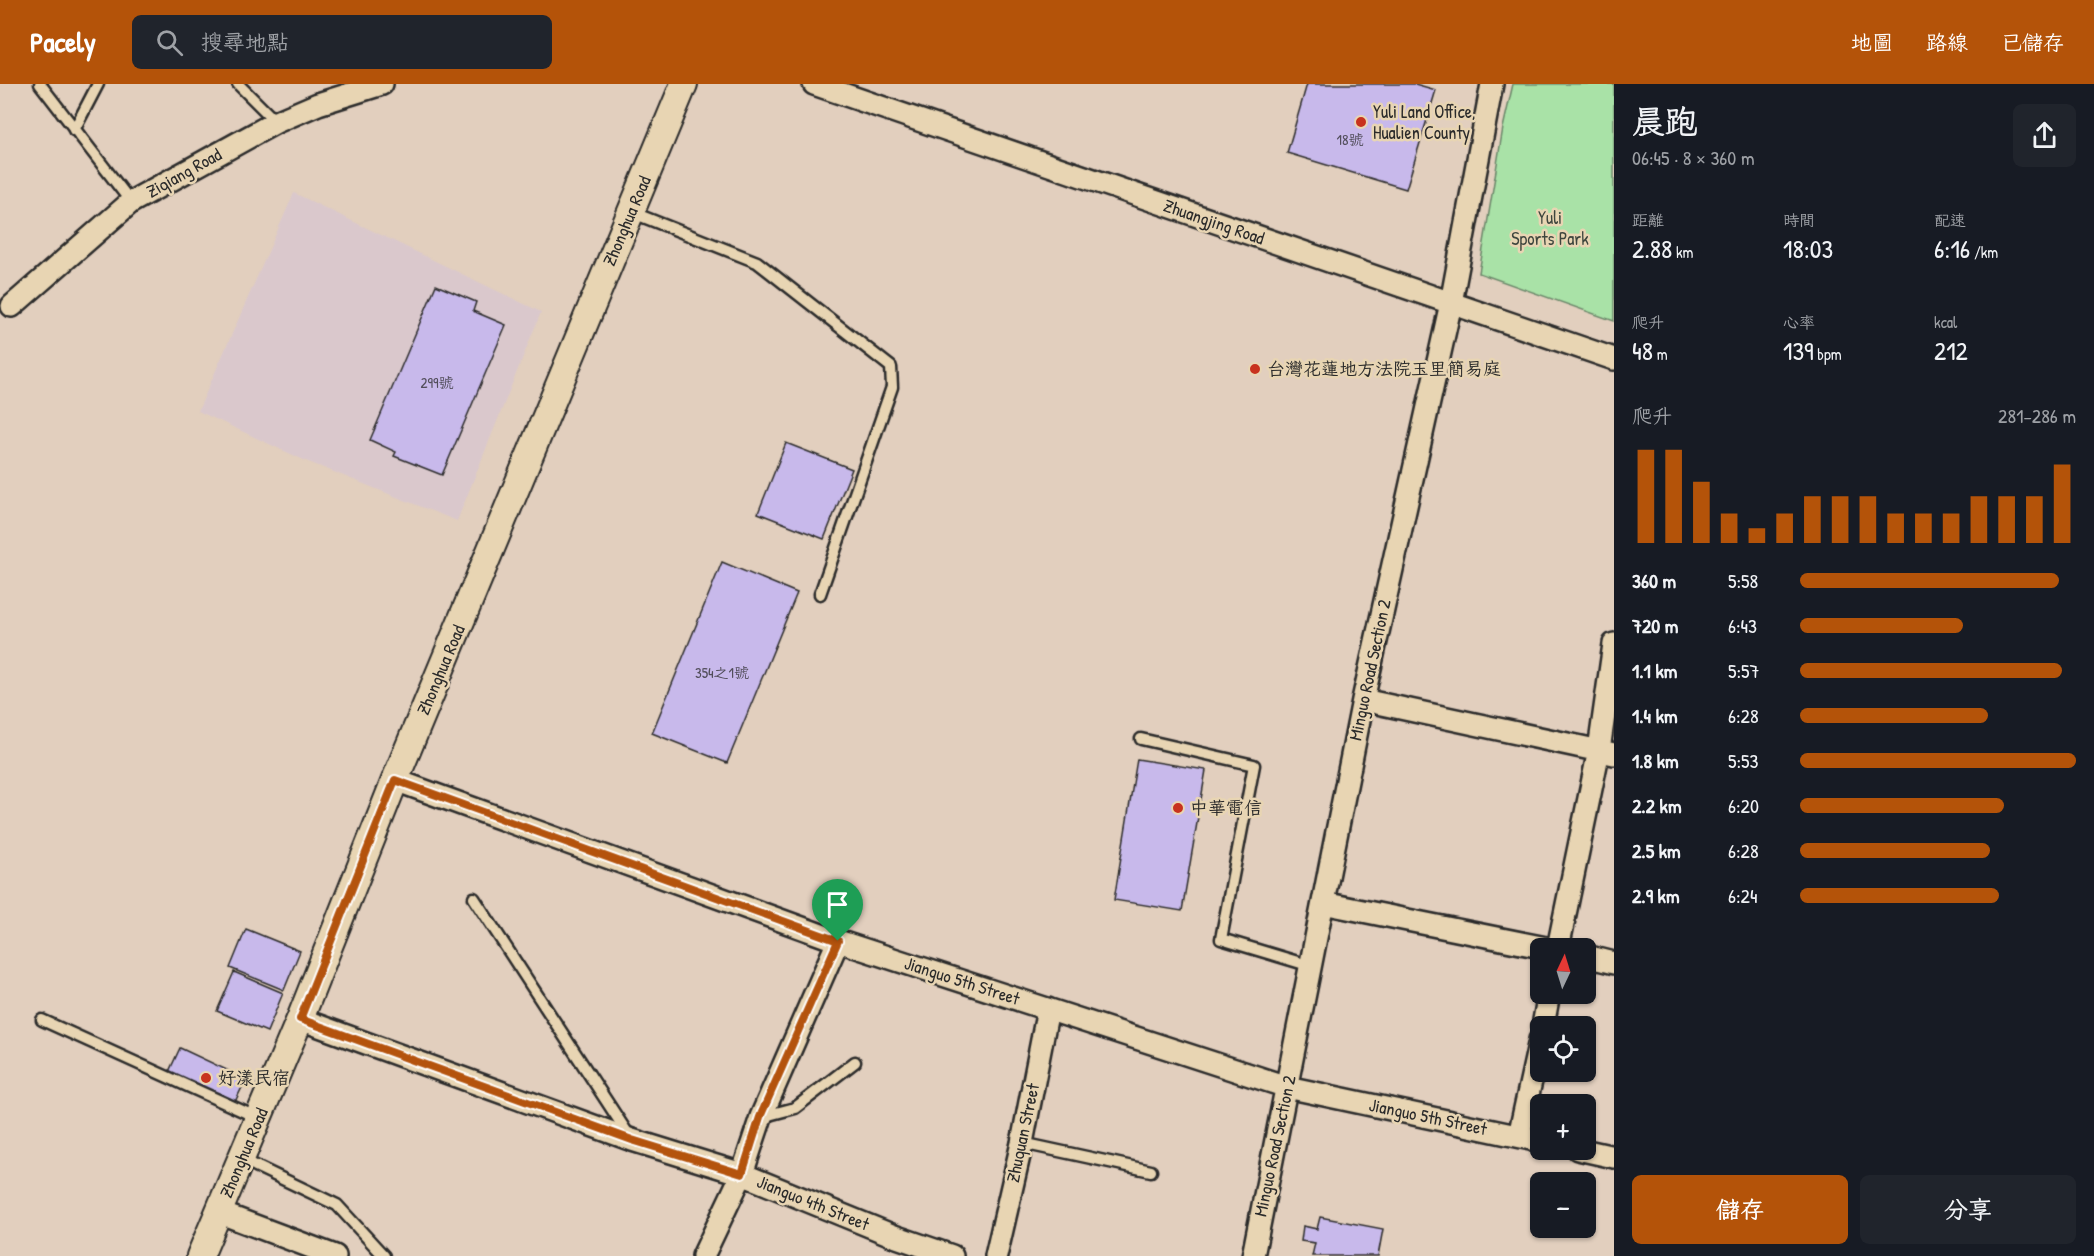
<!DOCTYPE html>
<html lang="zh-TW">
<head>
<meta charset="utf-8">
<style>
	:root { --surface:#171b24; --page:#20242c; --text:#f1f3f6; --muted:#9ea1a6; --accent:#b45309 }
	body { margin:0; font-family:"Patrick Hand","LXGW WenKai TC",sans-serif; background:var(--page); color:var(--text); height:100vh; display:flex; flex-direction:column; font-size:22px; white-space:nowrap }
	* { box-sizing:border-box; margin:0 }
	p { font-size:20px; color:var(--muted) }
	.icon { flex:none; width:33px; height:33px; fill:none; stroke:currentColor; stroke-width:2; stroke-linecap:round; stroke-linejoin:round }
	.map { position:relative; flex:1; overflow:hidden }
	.side { display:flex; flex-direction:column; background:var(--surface); width:480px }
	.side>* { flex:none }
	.needle { width:39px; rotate:4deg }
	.buttons { position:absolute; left:1530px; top:854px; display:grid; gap:12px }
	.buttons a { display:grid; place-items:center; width:66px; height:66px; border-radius:9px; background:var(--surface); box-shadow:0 2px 4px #0004; font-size:30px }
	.pin { position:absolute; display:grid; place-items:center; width:51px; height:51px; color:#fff; margin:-62px -26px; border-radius:50% 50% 50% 0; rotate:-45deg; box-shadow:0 0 6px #0007 }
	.pin .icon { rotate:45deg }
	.round { display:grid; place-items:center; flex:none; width:63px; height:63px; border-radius:9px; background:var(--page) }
	.summary { display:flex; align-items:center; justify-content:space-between; height:102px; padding:0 18px }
	h1 { font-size:33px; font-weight:600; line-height:45px }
	.figures { display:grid; grid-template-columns:repeat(3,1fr); gap:9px; height:102px; padding:6px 18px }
	.figures div { display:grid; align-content:center }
	.figures b { font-size:26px; font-weight:600 }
	.figures small { font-size:16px; font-weight:400 }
	.figures p { font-size:16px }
	.chart { height:168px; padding:12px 18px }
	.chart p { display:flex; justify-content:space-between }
	.chart svg { width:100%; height:108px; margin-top:6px; stroke:var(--accent); stroke-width:6 }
	.primary-button { display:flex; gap:12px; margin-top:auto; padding:12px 18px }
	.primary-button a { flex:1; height:69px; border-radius:9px; background:var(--accent); color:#fff; font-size:24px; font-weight:600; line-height:69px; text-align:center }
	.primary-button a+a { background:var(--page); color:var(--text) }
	ul { padding:0 18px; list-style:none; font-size:20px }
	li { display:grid; grid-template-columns:96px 72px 1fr; align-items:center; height:45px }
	li i { height:15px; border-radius:8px; background:var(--accent) }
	header { display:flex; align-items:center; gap:36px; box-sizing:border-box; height:84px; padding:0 30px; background:var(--accent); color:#fff }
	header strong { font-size:28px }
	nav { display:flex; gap:33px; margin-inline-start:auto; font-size:21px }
	.search { width:420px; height:54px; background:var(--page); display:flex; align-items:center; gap:15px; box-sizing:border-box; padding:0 21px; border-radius:9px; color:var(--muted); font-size:22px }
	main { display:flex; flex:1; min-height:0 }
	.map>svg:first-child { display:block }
	.built { fill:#dac8cc }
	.green { fill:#a9e2a7; stroke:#6a8669; stroke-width:1.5 }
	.building { fill:#c8b9eb; stroke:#2b2b2b; stroke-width:1.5 }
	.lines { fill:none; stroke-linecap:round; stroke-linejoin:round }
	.service-casing { stroke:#2b2b2b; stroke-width:15 }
	.minor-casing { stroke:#2b2b2b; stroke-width:26 }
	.tertiary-casing { stroke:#2b2b2b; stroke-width:30 }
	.service { stroke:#e8d5b3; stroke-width:10 }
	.minor { stroke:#e8d5b3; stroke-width:21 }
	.tertiary { stroke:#e8d5b3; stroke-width:26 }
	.route-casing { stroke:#fff; stroke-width:12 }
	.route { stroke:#b45309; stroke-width:8 }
	.poi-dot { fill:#c8321e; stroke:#e8d5b3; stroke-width:2 }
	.labels { text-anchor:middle; stroke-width:5; stroke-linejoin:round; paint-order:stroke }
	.number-label { font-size:15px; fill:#524e5b }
	.poi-label { font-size:18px; fill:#2b2b2b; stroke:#e8d5b3; text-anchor:start }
	.street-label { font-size:18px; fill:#2b2b2b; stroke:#e8d5b3 }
	.park-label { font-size:18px; fill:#3e463e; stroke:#e8d5b3 }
</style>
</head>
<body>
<header>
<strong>Pacely</strong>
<div class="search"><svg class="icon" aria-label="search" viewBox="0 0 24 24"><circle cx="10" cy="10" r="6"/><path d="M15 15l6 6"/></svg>搜尋地點</div>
<nav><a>地圖</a><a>路線</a><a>已儲存</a></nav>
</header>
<main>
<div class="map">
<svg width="1614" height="1172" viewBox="0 0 1614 1172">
	<rect width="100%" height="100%" fill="#e2cfbe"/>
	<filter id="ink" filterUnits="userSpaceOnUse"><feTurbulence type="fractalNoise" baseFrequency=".0167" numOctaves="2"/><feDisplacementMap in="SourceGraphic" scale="12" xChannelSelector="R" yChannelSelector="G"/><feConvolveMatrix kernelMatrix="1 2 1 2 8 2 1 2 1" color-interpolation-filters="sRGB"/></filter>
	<g filter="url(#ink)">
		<path class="built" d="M294 109 541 228 457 437 306 377 198 327Z"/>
		<path class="green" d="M1513 0H1614V237L1479 189 1503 44Z"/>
		<path class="building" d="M1307 0H1415L1436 6 1406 105 1287 69Z
			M436 201 476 218 473 227 506 241 442 391 394 372 396 368 370 356Z
			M786 359 852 385 824 455 758 429Z
			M722 478 797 509 727 679 652 649Z
			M1137 675 1206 686 1182 827 1114 816Z
			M246 845 300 867 284 906 230 884Z
			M234 888 283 909 267 948 217 927Z
			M180 964 246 995 232 1024 167 992Z
			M1320 1133 1383 1145 1378 1172H1312L1315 1159 1301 1157 1303 1142 1317 1145Z"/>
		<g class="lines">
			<defs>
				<path id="service" d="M40 0 131 118
					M238 0 276 38
					M74 46 98 0
					M631 128 757 178 891 283 892 303 820 510
					M1141 655 1254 681 1221 855 1311 882
					M474 814 630 1053
					M42 936 258 1034
					M761 1033 795 1024 855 978
					M1022 1059 1151 1087
					M241 1075 337 1121 384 1172"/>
				<path id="minor" d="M814 0 1614 275
					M12 222 131 118 276 38 318 20 382 0
					M1363 616 1614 670
					M395 696 838 857 1287 1003 1540 1057
					M1323 819 1546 864
					M1558 864 1599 666 1614 560
					M1586 872 1614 879
					M300 935 632 1056 742 1090 894 1152 952 1172
					M1543 942 1549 909
					M1519 1052 1540 956
					M1578 1065 1614 1073
					M218 1128 335 1172
					M703 1172 742 1090 761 1033 838 857
					M996 1172 1022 1059 1048 925
					M1253 1172 1363 616 1451 219 1492 0"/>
				<path id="tertiary" d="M200 1172 300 935 395 696 684 0"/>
			</defs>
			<use href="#service" class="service-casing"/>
			<use href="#minor" class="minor-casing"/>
			<use href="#tertiary" class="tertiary-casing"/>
			<use href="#service" class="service"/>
			<use href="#minor" class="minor"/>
			<use href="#tertiary" class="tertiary"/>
		</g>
	</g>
	<g class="lines" filter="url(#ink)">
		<defs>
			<path id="route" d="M395 696 838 857 760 1033 742 1090 632 1056 300 935Z"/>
		</defs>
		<use href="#route" class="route-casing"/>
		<use href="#route" class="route"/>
	</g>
	<g class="poi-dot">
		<circle cx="1361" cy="38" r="6"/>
		<circle cx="1255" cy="285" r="6"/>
		<circle cx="1178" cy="724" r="6"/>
		<circle cx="206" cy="994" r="6"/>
	</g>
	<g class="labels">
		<g class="number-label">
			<text x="1350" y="61">18號</text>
			<text x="437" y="304">299號</text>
			<text x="722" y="594">354之1號</text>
		</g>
		<g class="poi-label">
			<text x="1373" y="34">Yuli Land Office,<tspan x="1373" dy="21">Hualien County</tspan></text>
			<text x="1267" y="291">台灣花蓮地方法院玉里簡易庭</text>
			<text x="1190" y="730">中華電信</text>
			<text x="218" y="1000">好漾民宿</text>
		</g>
		<g class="street-label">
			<text transform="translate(184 89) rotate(-29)" y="6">Ziqiang Road</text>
			<text transform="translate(627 137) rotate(-67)" y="6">Zhonghua Road</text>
			<text transform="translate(1214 138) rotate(19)" y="6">Zhuangjing Road</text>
			<text transform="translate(441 586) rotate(-67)" y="6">Zhonghua Road</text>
			<text transform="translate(1370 586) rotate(-78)" y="6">Minguo Road Section 2</text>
			<text transform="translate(962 897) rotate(18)" y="6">Jianguo 5th Street</text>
			<text transform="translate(1428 1033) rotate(12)" y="6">Jianguo 5th Street</text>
			<text transform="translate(1023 1049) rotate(-78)" y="6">Zhuquan Street</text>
			<text transform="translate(1275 1062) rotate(-78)" y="6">Minguo Road Section 2</text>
			<text transform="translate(244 1069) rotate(-67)" y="6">Zhonghua Road</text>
			<text transform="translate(813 1119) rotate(22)" y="6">Jianguo 4th Street</text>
		</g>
		<g class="park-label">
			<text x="1550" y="140">Yuli<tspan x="1550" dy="21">Sports Park</tspan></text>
		</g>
	</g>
</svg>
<div class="buttons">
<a><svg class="needle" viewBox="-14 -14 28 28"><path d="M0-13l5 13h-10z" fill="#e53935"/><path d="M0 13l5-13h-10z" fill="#9ea1a6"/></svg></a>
<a><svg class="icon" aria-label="locate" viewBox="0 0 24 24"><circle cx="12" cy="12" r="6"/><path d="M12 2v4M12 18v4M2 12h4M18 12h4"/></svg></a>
<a>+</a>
<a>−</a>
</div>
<div class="pin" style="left:838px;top:857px;background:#1e9e55"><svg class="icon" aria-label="arrive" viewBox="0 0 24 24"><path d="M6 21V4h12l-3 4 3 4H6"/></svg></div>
</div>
<section class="side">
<div class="summary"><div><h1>晨跑</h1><p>06:45 · 8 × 360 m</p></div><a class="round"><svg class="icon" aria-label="share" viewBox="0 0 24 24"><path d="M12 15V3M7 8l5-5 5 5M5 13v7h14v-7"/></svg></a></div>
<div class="figures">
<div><p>距離</p><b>2.88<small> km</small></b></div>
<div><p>時間</p><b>18:03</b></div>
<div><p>配速</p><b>6:16<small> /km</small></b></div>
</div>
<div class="figures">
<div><p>爬升</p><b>48<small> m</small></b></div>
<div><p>心率</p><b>139<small> bpm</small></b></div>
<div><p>kcal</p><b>212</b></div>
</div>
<div class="chart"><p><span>爬升</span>281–286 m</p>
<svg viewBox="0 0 160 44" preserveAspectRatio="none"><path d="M5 44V6M15 44V6M25 44V19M35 44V32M45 44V38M55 44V32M65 44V25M75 44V25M85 44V25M95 44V32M105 44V32M115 44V32M125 44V25M135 44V25M145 44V25M155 44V12"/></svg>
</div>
<ul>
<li><b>360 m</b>5:58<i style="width:94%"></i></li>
<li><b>720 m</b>6:43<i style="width:59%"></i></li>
<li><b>1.1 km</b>5:57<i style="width:95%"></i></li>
<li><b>1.4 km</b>6:28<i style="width:68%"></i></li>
<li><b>1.8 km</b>5:53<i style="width:100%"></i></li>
<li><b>2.2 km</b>6:20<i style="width:74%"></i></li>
<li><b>2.5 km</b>6:28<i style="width:69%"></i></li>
<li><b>2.9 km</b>6:24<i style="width:72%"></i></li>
</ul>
<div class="primary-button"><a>儲存</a><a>分享</a></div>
</section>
</main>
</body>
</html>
